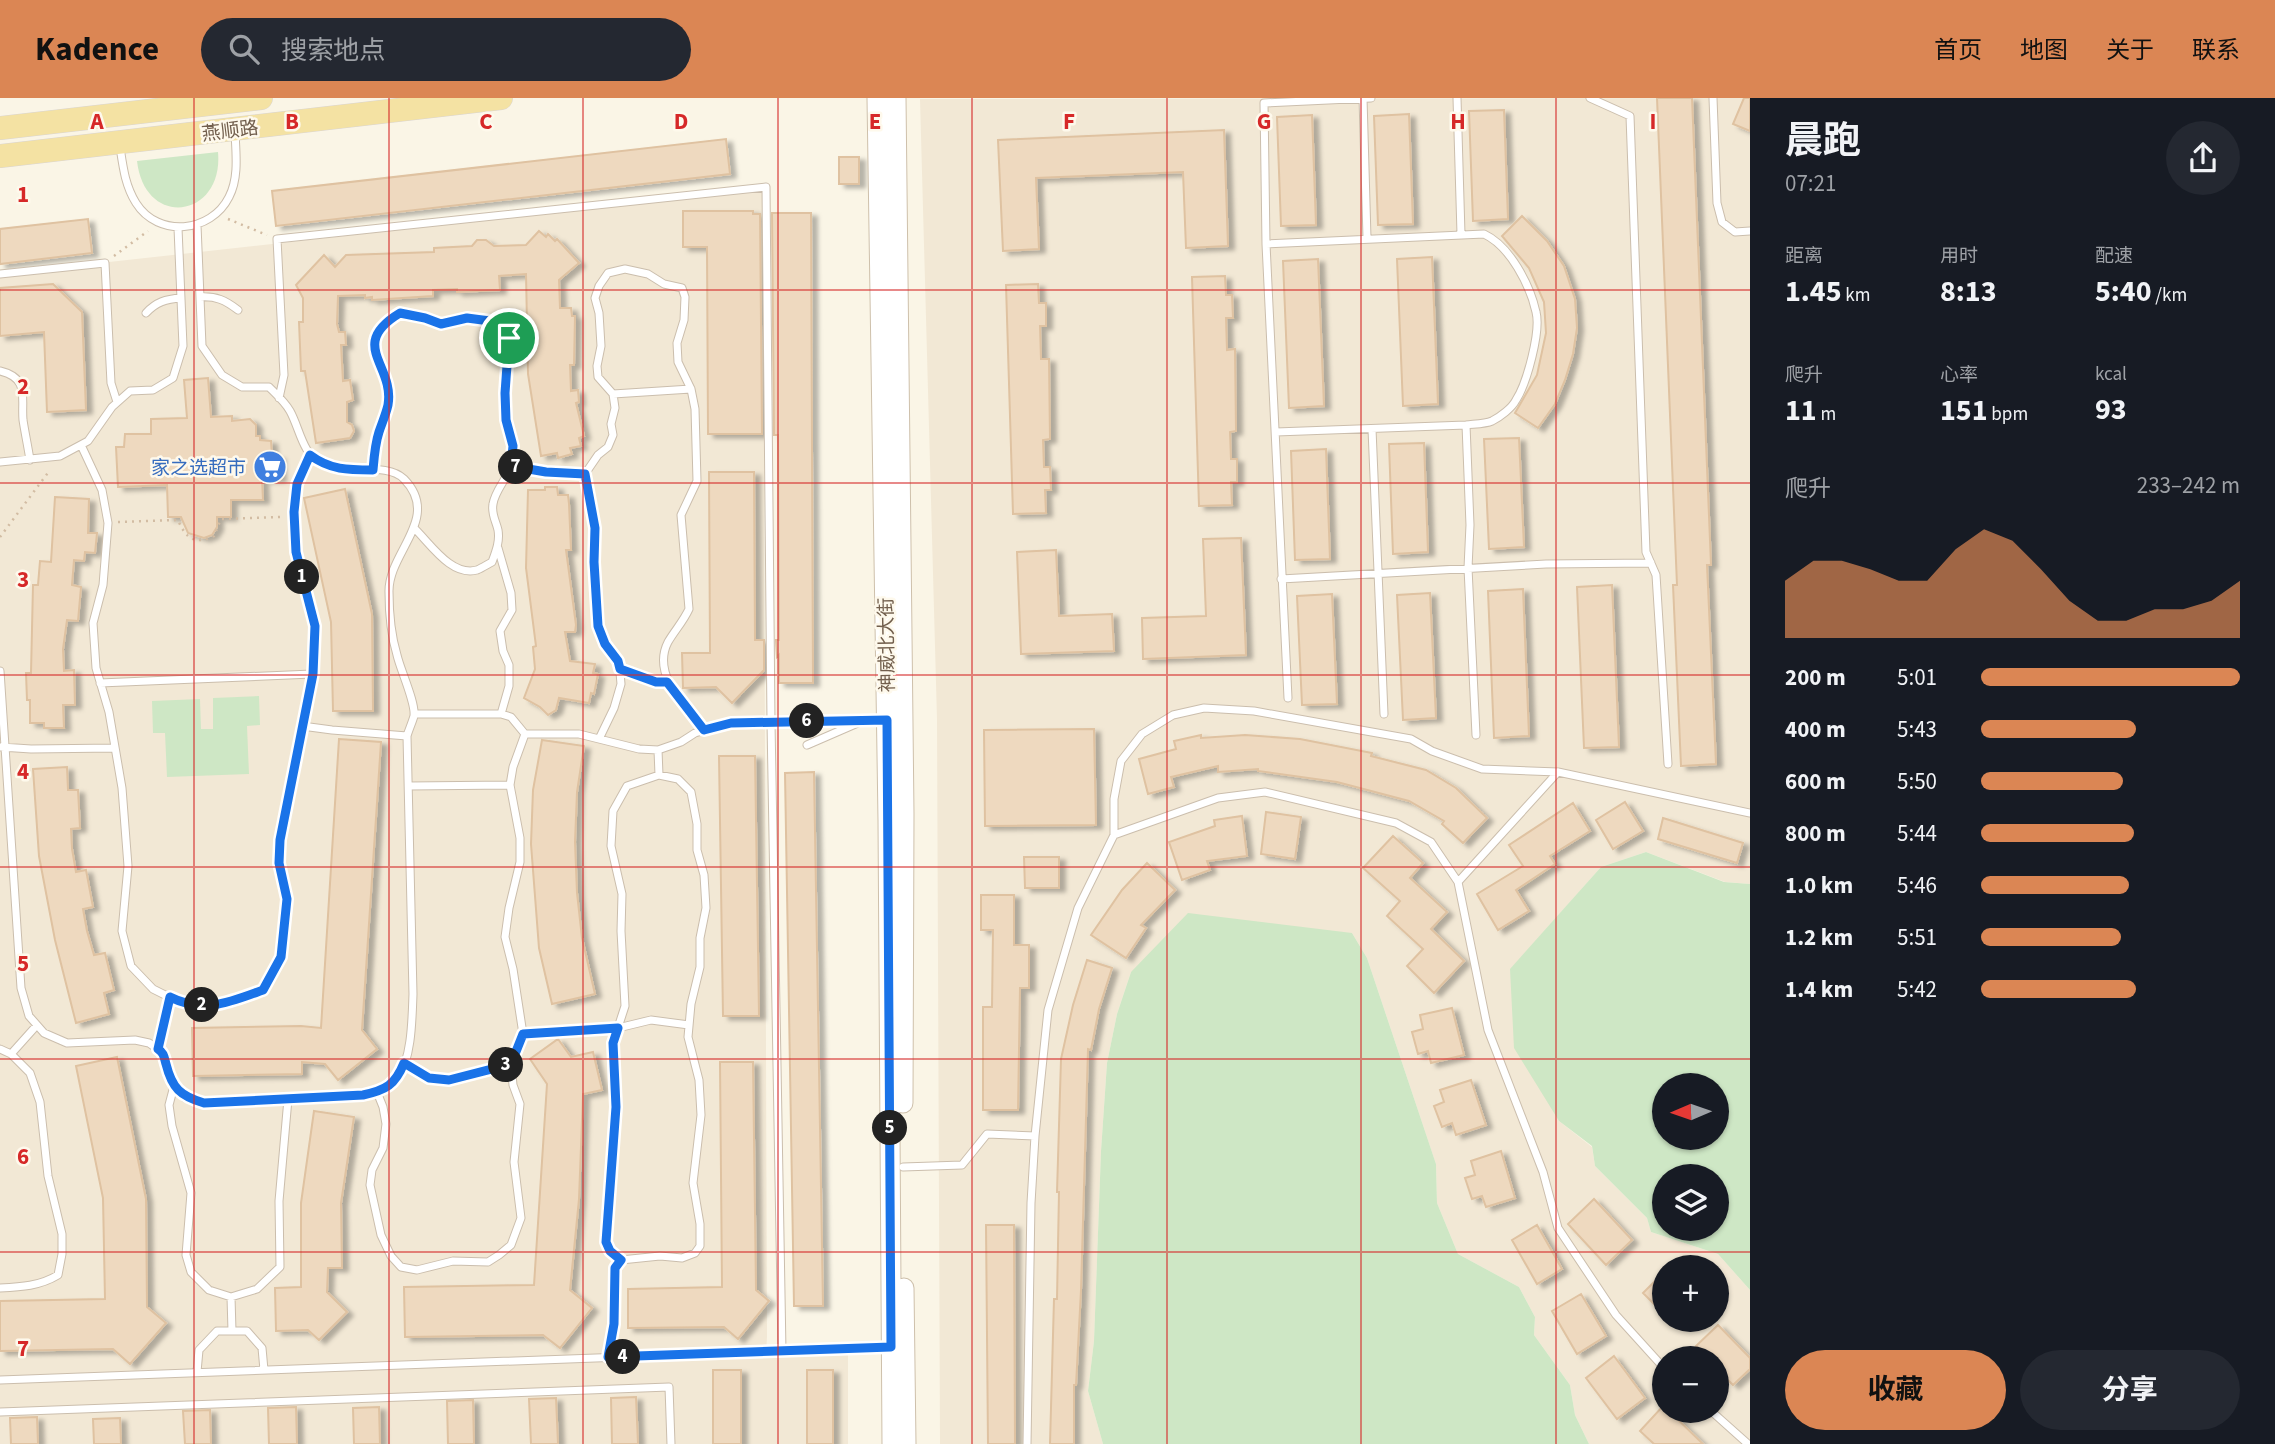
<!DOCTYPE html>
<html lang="zh">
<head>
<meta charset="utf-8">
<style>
	:root { --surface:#171b24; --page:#242831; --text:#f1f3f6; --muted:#9ea1a6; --accent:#db8654 }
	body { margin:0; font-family:"Source Sans 3","Noto Sans SC",sans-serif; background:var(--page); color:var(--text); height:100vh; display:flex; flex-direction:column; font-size:26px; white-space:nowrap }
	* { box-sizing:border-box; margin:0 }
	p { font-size:23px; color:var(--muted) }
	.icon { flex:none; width:38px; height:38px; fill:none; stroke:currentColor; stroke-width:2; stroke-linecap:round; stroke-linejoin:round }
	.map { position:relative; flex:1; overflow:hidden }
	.details { display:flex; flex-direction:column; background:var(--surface); width:525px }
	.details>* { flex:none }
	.needle { width:46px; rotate:268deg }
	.buttons { position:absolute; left:1652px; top:975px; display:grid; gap:14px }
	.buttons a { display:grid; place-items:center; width:77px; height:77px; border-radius:50%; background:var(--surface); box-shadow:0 2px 5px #0004; font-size:35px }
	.pin { position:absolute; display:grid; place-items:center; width:60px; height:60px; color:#fff; margin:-30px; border:4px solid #fff; border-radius:50%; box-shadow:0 2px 7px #0007 }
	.km { position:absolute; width:35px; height:35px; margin:-18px; border-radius:50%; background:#222; color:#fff; font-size:19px; line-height:35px; text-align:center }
	.round { display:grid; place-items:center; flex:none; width:74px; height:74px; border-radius:37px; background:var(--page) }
	.headline { display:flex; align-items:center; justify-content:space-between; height:119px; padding:0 35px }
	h1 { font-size:38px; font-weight:700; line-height:52px }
	.stats { display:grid; grid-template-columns:repeat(3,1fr); gap:10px; height:119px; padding:7px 35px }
	.stats div { display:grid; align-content:center }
	.stats b { font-size:30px; font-weight:700 }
	.stats small { font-size:19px; font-weight:400 }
	.stats p { font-size:19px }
	.chart { height:196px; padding:14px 35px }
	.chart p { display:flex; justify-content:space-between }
	.chart svg { width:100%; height:126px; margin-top:7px; fill:var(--accent); opacity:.7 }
	.button { display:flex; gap:14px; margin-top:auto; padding:14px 35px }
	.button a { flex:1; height:80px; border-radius:42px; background:var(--accent); color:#111; font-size:28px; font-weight:700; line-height:80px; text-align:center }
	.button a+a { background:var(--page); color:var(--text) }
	ul { padding:0 35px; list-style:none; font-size:23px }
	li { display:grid; grid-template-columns:112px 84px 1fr; align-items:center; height:52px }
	li i { height:18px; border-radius:9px; background:var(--accent) }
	header { display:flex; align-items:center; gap:42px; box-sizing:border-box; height:98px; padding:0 35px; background:var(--accent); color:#111 }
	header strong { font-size:33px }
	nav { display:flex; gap:38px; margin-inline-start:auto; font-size:24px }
	.search { width:490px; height:63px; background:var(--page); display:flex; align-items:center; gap:18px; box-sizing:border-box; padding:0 24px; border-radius:38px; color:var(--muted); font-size:26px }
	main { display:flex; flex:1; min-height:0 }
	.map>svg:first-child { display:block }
	.residential { fill:#f2e8d5; fill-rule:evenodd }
	.green { fill:#cee7c5; fill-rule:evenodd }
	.building { fill:#eed9bf; stroke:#dfc2a1; stroke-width:2; filter:url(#shadow) }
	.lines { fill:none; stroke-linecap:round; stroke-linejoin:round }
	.lane-casing { stroke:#cbbead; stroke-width:9 }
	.secondary-casing { stroke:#cec0ab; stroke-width:21 }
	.primary-casing { stroke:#dad5d1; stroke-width:24 }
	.path { stroke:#d2bca3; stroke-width:2.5; stroke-dasharray:2 5; stroke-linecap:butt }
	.lane { stroke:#fff; stroke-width:7 }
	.secondary { stroke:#fff; stroke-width:19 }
	.primary { stroke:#f4e2a3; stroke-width:23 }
	.route-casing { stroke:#fff; stroke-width:14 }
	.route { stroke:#1a73e8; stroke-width:9 }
	.grid { fill:none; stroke:#d62828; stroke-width:2; stroke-opacity:0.55 }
	.labels { text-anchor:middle; stroke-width:5; stroke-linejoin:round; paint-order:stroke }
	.street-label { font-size:19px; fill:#725f4d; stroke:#fef9ec }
	.shop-label { font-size:19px; fill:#366cbe; stroke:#fef9ec; text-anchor:end }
	.grid-label { font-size:23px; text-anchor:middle; font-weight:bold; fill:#d62828; stroke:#fef9ec; stroke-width:5; stroke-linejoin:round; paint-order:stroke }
</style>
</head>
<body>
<header>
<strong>Kadence</strong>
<div class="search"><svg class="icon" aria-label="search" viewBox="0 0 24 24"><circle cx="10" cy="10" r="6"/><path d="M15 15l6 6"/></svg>搜索地点</div>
<nav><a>首页</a><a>地图</a><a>关于</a><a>联系</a></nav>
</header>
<main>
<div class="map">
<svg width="1750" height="1346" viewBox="0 0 1750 1346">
	<defs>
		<filter id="shadow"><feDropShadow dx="6" dy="3.5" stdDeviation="2" flood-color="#0004"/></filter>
	</defs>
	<rect width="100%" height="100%" fill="#faf5e6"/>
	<path class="residential" d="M1750 0V786L1725 784 1646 754 1601 769 1510 872 1559 1023 1592 1049 1595 1068 1647 1120 1651 1134 1718 1156 1750 1192V1346H1589L1575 1317 1570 1287 1534 1237 1535 1219 1519 1189 1458 1156 1437 1105 1436 1066 1367 860 1352 835 1131 874 1117 916 1107 965 1101 1053 1094 1243 1088 1293 1103 1346H940L937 621 920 1ZM1664 1169H1717V1222H1664ZM1664 1260H1717V1312H1664Z
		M763 92 767 1239 766 1256 848 1254V1346H0V176Z"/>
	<path class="green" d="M218 54C224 120 145 132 137 63Z
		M259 598 260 627 247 628 249 676 167 679 165 635H153L152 603 200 601 201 631H213V600Z
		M1646 754 1724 784 1750 786V1192L1718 1156 1651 1134 1647 1120 1595 1068 1592 1048 1559 1023 1514 950 1510 871 1601 769ZM1717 987V1040H1664V987ZM1717 1078V1130H1664V1078Z
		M1188 815 1352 835 1367 860 1436 1066 1437 1105 1458 1156 1519 1189 1535 1219 1534 1237 1570 1287 1575 1317 1589 1346H1103L1088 1293 1094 1243 1101 1053 1107 965 1117 916 1131 874Z"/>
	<path class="building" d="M1657 0H1692L1711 467H1707L1716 666 1681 668 1673 487H1677Z
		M1744 0H1750V33L1733 26Z
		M1504 12 1508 121 1473 123 1469 13Z
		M1409 16 1413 126 1378 127 1374 18Z
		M1312 17 1316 127 1281 128 1277 19Z
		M1224 32 1228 148 1186 150 1183 74 1036 80 1039 151 1003 153 998 42Z
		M726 41 730 76 276 128 272 93Z
		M839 59H859V86H839Z
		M683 113H753V116H760L762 336H708L707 149H683Z
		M772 115H811L813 585H779V557L777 559 776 542H779L778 337H774Z
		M1522 118 1547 143 1564 168 1575 201 1577 230 1573 256 1565 282 1555 306 1538 330 1515 315 1537 277 1546 235 1544 204 1529 170 1502 138Z
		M88 121 92 155 0 166V131Z
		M539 133 546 139 548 136 555 143 557 141 579 165 559 182 560 210H571L572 218H575L574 267H570L571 293 578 292 579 304 576 305 584 338 579 340 581 348 570 350 572 356 558 360 557 355 541 358 528 276 526 176 499 178 500 192 457 194V191L433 192V198L372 202V199L365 200V197L338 198 337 226 339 234H345L346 247H341L343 283 350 282 353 302 347 304V324L352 327 354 333 350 340 316 345 305 273H301L299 224H303V200L296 187 324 157 335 169 346 157 434 154V150L472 148 477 142H486L494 148 526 147Z
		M1432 159 1438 306 1403 308 1397 161Z
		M1318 161 1324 308 1289 310 1283 163Z
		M1225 178 1226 197H1232L1233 220H1226L1227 252 1235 251 1236 333 1230 334 1231 361H1237V384H1231L1232 407 1199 408 1192 179Z
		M53 186 82 214 86 312 47 314 44 234 0 238V190Z
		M1038 186 1039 205H1046V228H1040L1041 261H1049L1050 341 1043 342 1044 369H1050L1051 392H1045L1046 415 1013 416 1006 187Z
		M208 280 211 319 232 318V323L250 321 256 327V338H260V342L271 343 272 358H279L280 380 262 381 263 402H231V419H217V429L212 437 204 440 188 435 181 419H168L167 387 118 389 116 349H124L125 336H151V321L187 320 184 282Z
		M1519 340 1524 449 1489 451 1484 341Z
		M1424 345 1428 454 1393 456 1389 346Z
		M1326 351 1330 461 1295 462 1291 353Z
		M709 374H754L755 542H764V572L732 605 716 589 683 590 682 555H710Z
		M545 389H557L558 397H568L569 406 571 452H566L576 527 575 534H565L570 563 595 566 593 575 598 576 594 596 591 595 589 605 559 600 556 612 548 617 540 609 524 600 535 571 533 549 536 548 526 470 528 392H545Z
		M345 391 372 516 373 613H333L331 524 304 400Z
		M55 399 89 401 88 435H97L95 455 85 454 84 463 74 462 72 487 81 489 78 523 67 522 63 551 64 573 74 572 75 607H63L64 630H44V625H30V602H27L26 575H31L33 487H38L40 463 51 464Z
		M1241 440 1246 557 1143 561 1142 520 1206 518 1203 441Z
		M1056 452 1059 518 1112 516 1114 553 1021 556 1017 454Z
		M1612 487 1619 649 1584 650 1577 489Z
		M1523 491 1529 638 1494 640 1488 493Z
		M1430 495 1436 620 1403 622 1397 497Z
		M1332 496 1337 606 1302 607 1297 498Z
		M1094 631 1096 727 985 728 984 632Z
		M1201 637V640L1245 637 1300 641 1372 655 1371 658 1426 672 1456 690 1487 720 1463 745 1442 726 1444 723 1409 703 1337 684 1258 673V671L1218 674V668L1171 679 1174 689 1148 696 1139 661 1176 651 1174 643Z
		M339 641 381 644 362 932 377 951 338 982 325 966 302 964V976L193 978 192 930 301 928 321 930Z
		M542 642 584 648 577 694 575 744 577 795 582 840 595 896 552 906 539 850 531 746 533 692Z
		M719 658H755L759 918H723Z
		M67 669 68 692H78L80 730 71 731 72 751 76 774 86 772 93 809 83 811 87 833 94 857 105 855 114 892 104 895 109 916 76 925 55 842 39 758 33 671Z
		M814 674 823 1208H794L785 675Z
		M1625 704 1643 733 1613 751 1596 722Z
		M1573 705 1590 733 1550 758 1555 766 1516 792 1529 813 1498 832 1477 796 1523 768 1509 747Z
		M1266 714 1301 719 1295 761 1261 756Z
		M1242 718 1247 758 1207 763 1210 772 1182 782 1169 744 1215 728 1214 722Z
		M1663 720 1743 745 1737 765 1658 741Z
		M1393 738 1423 765 1410 780 1447 814 1431 831 1464 863 1434 895 1407 868 1423 851 1387 818 1400 803 1363 770Z
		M1024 759H1059V790H1025Z
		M1147 765 1175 792 1141 827 1146 830 1126 860 1091 837 1122 792Z
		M981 797H1014V847H1029V890H1020L1018 1012H983V909H992L993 832H981Z
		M1087 862 1112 870 1099 911 1091 952 1088 951 1081 1192 1076 1287H1074V1346H1050L1054 1201H1057L1059 1094H1057L1061 961 1073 907Z
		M1452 910 1464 957 1431 965 1428 953 1418 956 1412 934 1423 931 1420 917Z
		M558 941 571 959 593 954 602 992 583 996 579 1101 570 1192 592 1210 560 1250 543 1237 405 1239 404 1189 534 1187 547 986 530 961Z
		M117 959 146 1101 147 1209 166 1225 130 1266 113 1251 0 1253V1203L105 1201 103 1100 76 968Z
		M720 964H753L756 1192 769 1203 738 1241 724 1229 628 1230V1191L722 1189Z
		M1471 982 1486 1027 1456 1037 1452 1025 1442 1029 1434 1008 1444 1004 1440 992Z
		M314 1013 354 1019 341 1105 342 1170H328L327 1194 347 1214 319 1242 308 1232 276 1233 275 1190 301 1189V1105Z
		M1501 1053 1515 1100 1486 1109 1482 1098 1472 1101 1465 1080 1475 1077 1471 1063Z
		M1594 1101 1632 1142 1606 1167 1568 1126Z
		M986 1127H1014L1015 1346H988Z
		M1537 1127 1562 1171 1537 1186 1512 1142Z
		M1664 1174V1216L1643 1195Z
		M1581 1196 1606 1238 1577 1256 1552 1213Z
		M1718 1227 1750 1260V1271L1733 1287 1717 1271V1260H1707L1696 1248Z
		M1614 1258 1645 1300 1617 1321 1586 1280Z
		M713 1272H741V1346H713Z
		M807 1272H833V1346H807Z
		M636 1299 638 1346H612L611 1300Z
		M556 1300 558 1346H531L529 1301Z
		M473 1302 474 1346H448L447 1303Z
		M1663 1308 1664 1312H1668L1703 1346H1654L1640 1333Z
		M296 1309 297 1346H269L268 1310Z
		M379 1309 380 1346H354L353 1310Z
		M210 1312 211 1346H185L183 1313Z
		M37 1319 38 1346H11L10 1320Z
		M120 1320 121 1346H94L93 1321Z"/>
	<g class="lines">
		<defs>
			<path id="lane" d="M1457 0 1461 136
				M1590 0 1630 18 1646 454 1656 477 1668 666
				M1713 0 1717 105 1722 124 1735 134 1750 133
				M120 49C123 69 125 87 136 105 158 140 211 135 229 99 239 80 236 56 235 35
				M1365 71 1363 0 1367 140
				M1266 146 1484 136C1510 148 1530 187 1536 214 1541 233 1527 285 1516 302 1512 310 1500 319 1492 323 1485 326 1474 326 1466 327L1276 334
				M0 176 105 165 111 285 117 304
				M200 199C216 198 225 202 238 212
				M146 215C156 204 166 201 181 200
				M0 273C30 280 21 300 23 322 25 335 28 349 30 362
				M613 296 691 291
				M279 300 284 277 277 141 766 89 771 624 782 1253
				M1466 327 1470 427 1468 470 1476 637
				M1372 331 1384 616
				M81 347 102 392 108 425 103 487 93 525 96 570 109 614 122 690 128 768 122 833 131 868 153 891 187 908 221 907 263 892 281 859 287 801 279 765 280 742 312 576 315 528 296 454 294 414 297 386 310 357
				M0 364 60 358 88 343 112 309 130 293 153 292 173 280 183 248 178 130
				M511 368 546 374 585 376
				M372 372 378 337 388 307 389 293 385 274 374 254 381 228 400 215 425 220 441 226 467 220 490 223 504 227C515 256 503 288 506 319 508 336 515 349 511 367 508 380 495 392 493 406 491 416 496 423 498 432 500 443 496 453 492 464 488 466 482 470 477 472 451 479 430 445 414 430
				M498 450 511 495 512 512 500 533 503 553 509 567V588L501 616
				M1281 481 1546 466 1651 465
				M0 573 21 890 29 918 44 935 67 945 135 942 149 945 162 954 174 988 185 1000 204 1005 363 997C375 994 390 991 398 980 412 959 412 921 413 896L407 638C409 631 412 625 414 618 416 605 400 571 397 557 391 537 389 514 389 494 388 454 442 420 404 381 386 363 346 378 322 366 302 356 300 331 290 313 285 304 276 296 269 289H242L222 277 202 248 197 127
				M100 585 312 576
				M1288 600 1266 146 1264 5 1371 0
				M414 616H501L511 619 525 636H579L639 651 658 652 681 644 695 635 731 625 886 622
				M302 628 332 632 407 638
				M599 641 614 610 621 586 619 563 605 546 598 528 595 430 585 376 598 357 608 349 613 337 611 326 615 310 613 296 598 279 597 268 601 248 599 215 595 200 599 188 608 175 625 171 648 176 664 186 682 190 685 199 684 222 677 245 678 264 691 291 695 311 697 383 681 417 689 511C683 524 675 532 668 544 651 577 686 609 704 632
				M807 647 860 624
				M1 649 31 651 115 650
				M658 652 659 677
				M659 677 678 681 691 694 697 726V752L704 777 706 810 700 840V869L691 906 688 939 699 982 701 1017 693 1085 700 1126V1148L695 1155 682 1160 660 1158 621 1162 610 1153 605 1144 616 1009 613 945 625 908 621 833 622 796 611 748 613 713 627 688Z
				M409 688 510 687
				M1114 737V701L1121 663 1142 636 1173 617 1204 610 1254 613 1411 641 1432 653 1482 671 1558 674 1750 715
				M1458 784 1558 674
				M523 936 618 930 651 922 689 927
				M0 951 11 956 30 975 40 1004 48 1078 62 1136V1156L58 1177C40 1188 21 1189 0 1190
				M11 956 37 927
				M404 965 429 980 449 982 511 966
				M174 988 169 1007 172 1028 191 1095 186 1157 191 1174 209 1192 231 1199 257 1191 280 1169 279 1103 288 1001
				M377 994 383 1009 386 1026 383 1050 372 1072 370 1087 381 1137 391 1158 401 1169 417 1172 453 1163 488 1164 499 1157 511 1147 521 1120 514 1064 520 1006 513 987 511 966 523 936 513 871 505 839 509 810 520 764V740L510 687 513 669 525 636
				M903 1069 962 1067 987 1036 1035 1038 1048 912 1078 810 1114 737 1218 700 1265 694 1396 725 1431 744 1458 784 1488 932 1543 1074 1558 1130 1616 1217 1664 1270
				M231 1199 232 1233
				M197 1274 199 1252 217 1233H247L262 1250 264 1272
				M0 1282 891 1249
				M1710 1312 1748 1346
				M0 1314 669 1289 671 1346
				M1027 1346 1031 1105 1035 1038"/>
			<path id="secondary" d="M877 0 888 722 892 1346
				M896 0 904 716 903 1005
				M904 1190 906 1346"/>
			<path id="primary" d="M0 30 261 0
				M0 58 501 0"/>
		</defs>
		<use href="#lane" class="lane-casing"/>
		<use href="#secondary" class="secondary-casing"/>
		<use href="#primary" class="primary-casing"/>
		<path class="path" d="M228 121 267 137
			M114 158 148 133
			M118 424 178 422C186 441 195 447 214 438L221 421 281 419
			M0 439 50 372
			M633 576 656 584
			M161 937 167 910
			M610 1247 614 1226 615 1173"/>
		<use href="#lane" class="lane"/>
		<use href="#secondary" class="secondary"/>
		<use href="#primary" class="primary"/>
	</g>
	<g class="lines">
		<defs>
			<path id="route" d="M400 215 425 220 441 226 467 220 490 223 504 227 509 240 505 295 506 322 513 348 511 368 546 374 585 376 595 430 594 464 598 528 605 546 618 563 620 571 656 584H667L704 632 731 625 887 622 891 1249 608 1259 614 1226 615 1170 621 1162 610 1153 606 1144 616 1009 613 945 618 930 523 936 511 966 449 982 429 980 404 965C395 987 386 992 363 997L204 1005C180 998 172 990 166 966 164 959 164 955 158 951L170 899C204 916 230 904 263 892L281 859 287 801 279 765 280 742 313 576 315 528 296 454 294 414 297 386 310 357C330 372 348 372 373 372 374 360 375 346 379 334 382 325 386 316 388 307 395 267 347 247 400 215Z"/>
		</defs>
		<use href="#route" class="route-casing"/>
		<use href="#route" class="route"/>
	</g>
	<path class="grid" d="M194 0V1346M389 0V1346M583 0V1346M778 0V1346M972 0V1346M1167 0V1346M1361 0V1346M1556 0V1346M0 192H1750M0 385H1750M0 577H1750M0 769H1750M0 961H1750M0 1154H1750"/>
	<defs>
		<symbol id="supermarket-disc" viewBox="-11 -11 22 22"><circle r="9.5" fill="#3f7fe0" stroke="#fef9ec"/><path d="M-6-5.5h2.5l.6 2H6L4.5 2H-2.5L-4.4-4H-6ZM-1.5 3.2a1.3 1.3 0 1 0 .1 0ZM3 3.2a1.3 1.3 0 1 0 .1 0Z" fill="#fff"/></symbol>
	</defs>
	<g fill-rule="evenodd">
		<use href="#supermarket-disc" x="251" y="350" width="38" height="38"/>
	</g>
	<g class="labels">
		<g class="street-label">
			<text transform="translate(230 32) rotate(-7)" y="7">燕顺路</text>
			<text transform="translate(886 547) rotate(-91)" y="7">神威北大街</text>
		</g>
		<g class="shop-label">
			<text x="246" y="376">家之选超市</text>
		</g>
	</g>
	<g class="grid-label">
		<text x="97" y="31">A</text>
		<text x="292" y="31">B</text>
		<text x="486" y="31">C</text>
		<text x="681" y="31">D</text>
		<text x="875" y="31">E</text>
		<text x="1069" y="31">F</text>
		<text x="1264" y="31">G</text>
		<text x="1458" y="31">H</text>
		<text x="1653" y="31">I</text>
		<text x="23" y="104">1</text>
		<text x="23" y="296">2</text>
		<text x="23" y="489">3</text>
		<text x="23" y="681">4</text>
		<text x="23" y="873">5</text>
		<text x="23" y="1066">6</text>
		<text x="23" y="1258">7</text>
	</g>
</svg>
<div class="buttons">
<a><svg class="needle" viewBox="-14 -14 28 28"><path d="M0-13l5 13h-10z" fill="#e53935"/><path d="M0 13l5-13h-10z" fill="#9ea1a6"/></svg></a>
<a><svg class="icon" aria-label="layers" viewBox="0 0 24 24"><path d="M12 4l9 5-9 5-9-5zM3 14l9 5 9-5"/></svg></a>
<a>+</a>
<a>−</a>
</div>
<div class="pin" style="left:509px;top:240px;background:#1e9e55"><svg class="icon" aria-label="arrive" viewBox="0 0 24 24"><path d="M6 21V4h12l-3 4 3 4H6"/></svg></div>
<b class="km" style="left:302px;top:479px">1</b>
<b class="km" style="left:202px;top:907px">2</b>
<b class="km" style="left:506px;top:967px">3</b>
<b class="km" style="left:623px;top:1259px">4</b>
<b class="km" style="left:890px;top:1030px">5</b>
<b class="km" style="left:807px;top:623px">6</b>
<b class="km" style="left:516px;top:369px">7</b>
</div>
<section class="details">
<div class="headline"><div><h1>晨跑</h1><p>07:21</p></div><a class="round"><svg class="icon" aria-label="share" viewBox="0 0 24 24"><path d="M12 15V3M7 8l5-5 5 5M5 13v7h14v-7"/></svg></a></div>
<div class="stats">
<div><p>距离</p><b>1.45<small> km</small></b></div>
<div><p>用时</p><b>8:13</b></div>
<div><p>配速</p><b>5:40<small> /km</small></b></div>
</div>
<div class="stats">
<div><p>爬升</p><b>11<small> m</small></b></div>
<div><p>心率</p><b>151<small> bpm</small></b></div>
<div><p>kcal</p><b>93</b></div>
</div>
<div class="chart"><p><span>爬升</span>233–242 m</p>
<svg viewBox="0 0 160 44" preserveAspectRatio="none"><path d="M0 44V24L10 17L20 17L30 20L40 24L50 24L60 13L70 6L80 10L90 20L100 31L110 38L120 38L130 34L140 34L150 31L160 24V44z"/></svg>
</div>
<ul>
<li><b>200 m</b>5:01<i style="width:100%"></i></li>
<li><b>400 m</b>5:43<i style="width:60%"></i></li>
<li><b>600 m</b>5:50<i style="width:55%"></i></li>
<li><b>800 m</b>5:44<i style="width:59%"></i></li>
<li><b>1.0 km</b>5:46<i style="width:57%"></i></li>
<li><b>1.2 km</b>5:51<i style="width:54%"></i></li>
<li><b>1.4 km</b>5:42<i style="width:60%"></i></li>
</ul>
<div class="button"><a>收藏</a><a>分享</a></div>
</section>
</main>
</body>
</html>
